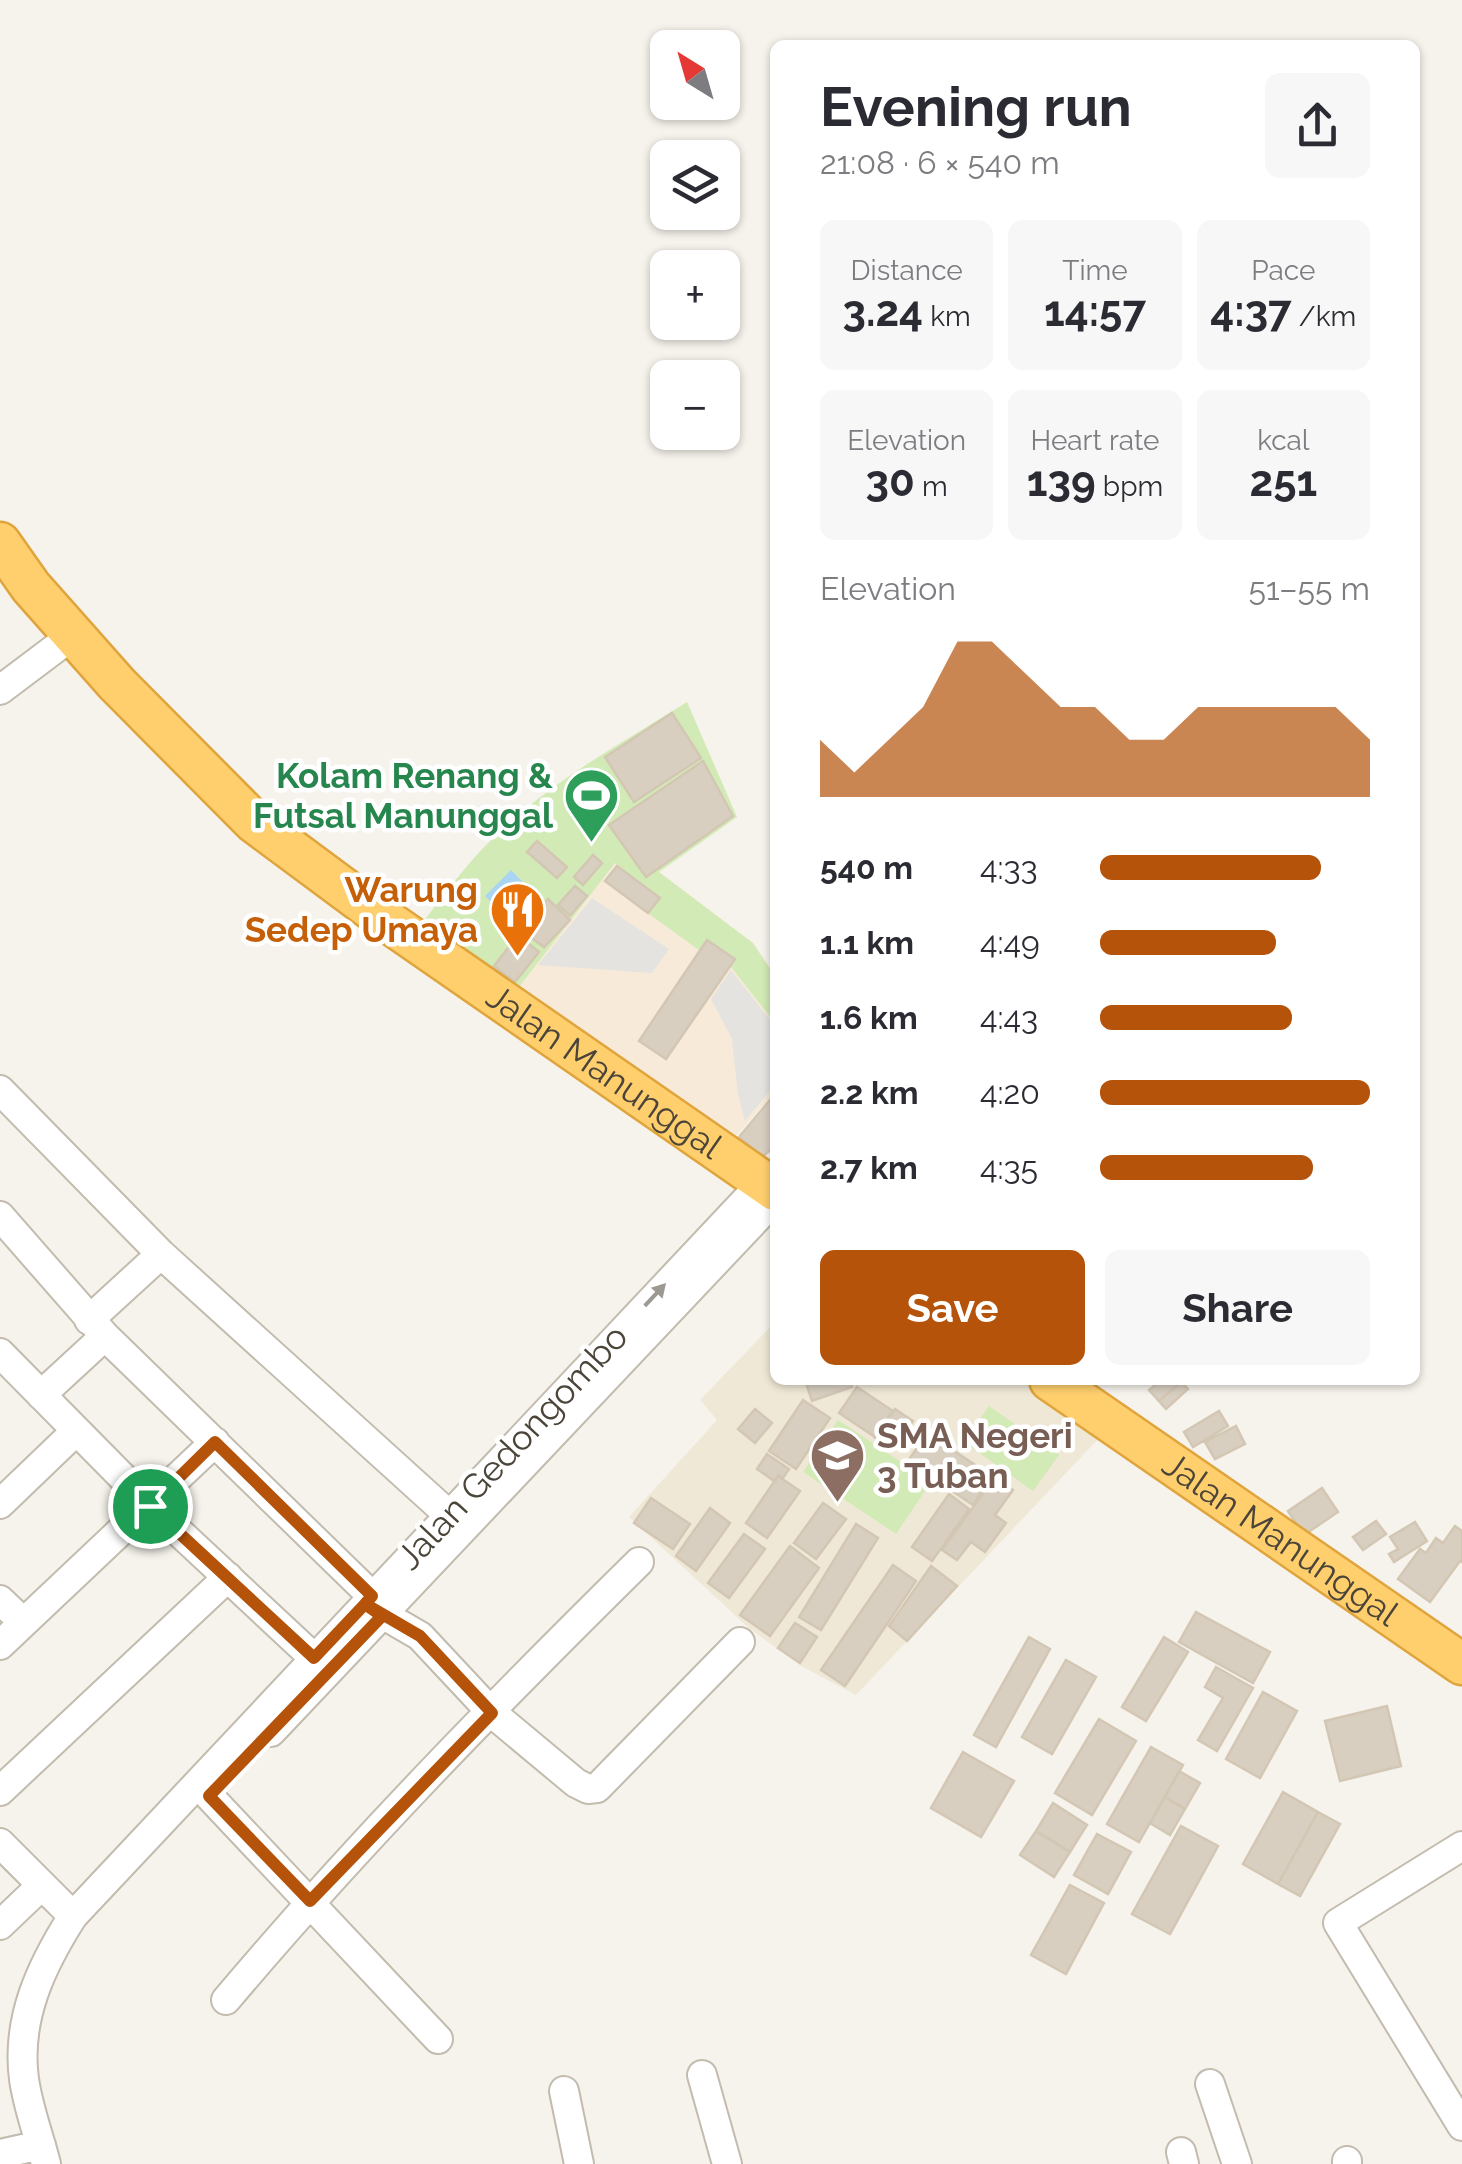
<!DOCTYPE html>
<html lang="en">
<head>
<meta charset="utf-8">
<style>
	:root { --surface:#fff; --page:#f7f7f7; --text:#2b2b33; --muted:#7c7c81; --accent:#b45309 }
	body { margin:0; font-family:Raleway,sans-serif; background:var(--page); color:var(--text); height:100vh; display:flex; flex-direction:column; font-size:38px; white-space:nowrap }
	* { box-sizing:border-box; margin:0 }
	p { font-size:32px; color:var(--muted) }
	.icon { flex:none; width:55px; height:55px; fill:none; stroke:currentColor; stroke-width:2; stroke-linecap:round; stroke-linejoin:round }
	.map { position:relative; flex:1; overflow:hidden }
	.drawer { position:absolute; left:770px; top:40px; width:650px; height:1345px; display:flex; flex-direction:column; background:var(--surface); border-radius:15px; box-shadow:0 2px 8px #0004 }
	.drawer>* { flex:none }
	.needle { width:65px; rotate:323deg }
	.buttons { position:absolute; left:650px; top:30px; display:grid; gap:20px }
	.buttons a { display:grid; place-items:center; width:90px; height:90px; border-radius:15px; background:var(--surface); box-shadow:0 2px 8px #0004; font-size:50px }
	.pin { position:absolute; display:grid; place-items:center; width:85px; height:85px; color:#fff; margin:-42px; border:5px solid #fff; border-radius:50%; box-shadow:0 2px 10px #0007 }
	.round { display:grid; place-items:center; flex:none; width:105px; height:105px; border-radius:15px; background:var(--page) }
	.overview { display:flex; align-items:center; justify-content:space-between; height:170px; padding:0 50px }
	h1 { font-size:55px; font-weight:700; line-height:75px }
	.figures { display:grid; grid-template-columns:repeat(3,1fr); gap:15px; height:170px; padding:10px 50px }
	.figures div { display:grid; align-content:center; border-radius:15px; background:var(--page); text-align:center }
	.figures b { font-size:42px; font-weight:700 }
	.figures small { font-size:28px; font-weight:400 }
	.figures p { font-size:28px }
	.chart { height:280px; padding:20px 50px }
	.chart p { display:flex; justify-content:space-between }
	.chart svg { width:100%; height:180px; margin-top:10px; fill:var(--accent); opacity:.7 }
	.action { display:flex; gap:20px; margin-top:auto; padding:20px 50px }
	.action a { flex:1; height:115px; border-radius:15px; background:var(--accent); color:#fff; font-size:40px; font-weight:700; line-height:115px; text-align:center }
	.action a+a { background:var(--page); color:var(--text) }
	ul { padding:0 50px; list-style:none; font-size:32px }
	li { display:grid; grid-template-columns:160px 120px 1fr; align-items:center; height:75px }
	li i { height:25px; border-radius:12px; background:var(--accent) }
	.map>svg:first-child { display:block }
	.commercial { fill:#f7ead8 }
	.education { fill:#efe8d6 }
	.green { fill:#d2eab5 }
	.parking { fill:#e5e3e0 }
	.water { fill:#a9d4f2 }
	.building { fill:#d8cfc1; stroke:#d3c7b4; stroke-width:2.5 }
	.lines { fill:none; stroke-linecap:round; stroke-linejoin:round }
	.minor-casing { stroke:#c2bbae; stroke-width:32 }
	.highway-casing { stroke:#e0a43c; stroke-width:45 }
	.minor { stroke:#fff; stroke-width:28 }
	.highway { stroke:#ffcf6e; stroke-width:40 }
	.oneway { fill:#9c9892 }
	.route-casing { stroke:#fff; stroke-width:20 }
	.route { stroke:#b45309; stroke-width:12 }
	.labels { text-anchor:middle; stroke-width:9; stroke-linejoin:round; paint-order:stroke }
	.leisure-label { font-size:35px; font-weight:bold; fill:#27864d; stroke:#fff; text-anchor:end }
	.food-label { font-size:35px; font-weight:bold; fill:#c56008; stroke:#fff; text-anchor:end }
	.street-label { font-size:35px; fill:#4b4439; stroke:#fff }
	.education-label { font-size:35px; font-weight:bold; fill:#785e54; stroke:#fff; text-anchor:start }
</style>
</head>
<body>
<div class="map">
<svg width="1462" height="2164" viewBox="0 0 1462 2164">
	<rect width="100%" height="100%" fill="#f6f3ec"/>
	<path class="commercial" d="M616 861 753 943 775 976V1092L736 1136 519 987Z"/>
	<path class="education" d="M775 1322V1380H1020L1101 1436 856 1695 801 1666 750 1629 629 1517 717 1420 700 1400Z"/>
	<path class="green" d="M687 702 737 817 659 872 753 943 775 976V1023L731 967 736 958 708 940 699 950 649 914 661 898 615 863 519 987 423 922C445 893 466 865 492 839 548 783 620 744 687 702Z
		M989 1406 1059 1455 1033 1491 964 1442Z
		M838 1420 931 1482 896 1534 803 1472Z"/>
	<path class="parking" d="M592 898 669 949 652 973 538 965Z
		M731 970 775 1026V1085L745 1121 738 1094 732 1039 711 999Z"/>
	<path class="water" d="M511 870 543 903 518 929 485 896Z"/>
	<path class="building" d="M672 713 701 758 634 802 605 757Z
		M703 761 733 816 646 877 609 825Z
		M537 841 567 867 557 878 527 852Z
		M593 855 602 863 583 885 574 877Z
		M617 866 660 898 648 913 605 881Z
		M575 886 587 896 570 916 558 905Z
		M548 899 570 920 544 947 519 929Z
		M518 935 539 952 515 982 494 966Z
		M707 940 735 959 666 1059 639 1041Z
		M775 1094V1146L762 1157 739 1137Z
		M805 1380H850L852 1387 812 1401Z
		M1161 1380 1181 1382 1159 1401 1149 1390Z
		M1181 1382 1188 1389 1166 1409 1159 1401Z
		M857 1387 893 1411 875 1437 839 1413Z
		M803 1400 830 1418 796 1469 769 1451Z
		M755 1409 772 1423 755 1443 738 1429Z
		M895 1409 913 1421 894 1450 875 1438Z
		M1219 1411 1228 1426 1193 1447 1184 1432Z
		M1236 1426 1245 1444 1215 1459 1205 1442Z
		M927 1433 992 1476 973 1505 908 1461Z
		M767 1454 789 1469 783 1478 779 1475 774 1481 757 1469Z
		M778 1476 800 1491 767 1538 746 1523Z
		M995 1477 1013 1490 995 1515 1006 1523 985 1552 971 1542 957 1560 942 1550Z
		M1322 1488 1338 1512 1304 1535 1288 1511Z
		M949 1494 969 1509 932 1561 912 1547Z
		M651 1498 690 1524 673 1549 634 1523Z
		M823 1503 846 1519 816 1559 794 1543Z
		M710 1508 730 1523 696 1571 676 1556Z
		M1376 1521 1386 1534 1363 1550 1353 1537Z
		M1415 1522 1427 1541 1394 1562 1389 1554 1398 1549 1390 1537Z
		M856 1524 878 1538 821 1630 799 1617Z
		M1455 1526 1462 1531V1562L1460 1561 1430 1602 1398 1579 1420 1549 1426 1553 1436 1538 1443 1543Z
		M744 1534 765 1549 729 1598 708 1583Z
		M790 1546 819 1568 770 1636 740 1615Z
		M893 1565 916 1581 845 1686 821 1670Z
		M931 1566 957 1586 907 1641 889 1626Z
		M1196 1612 1270 1652 1253 1683 1179 1642Z
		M795 1623 817 1637 800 1663 778 1648Z
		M1029 1637 1050 1649 996 1747 974 1735Z
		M1164 1637 1188 1652 1146 1721 1122 1707Z
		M1066 1660 1096 1677 1052 1754 1022 1737Z
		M1216 1667 1253 1688 1217 1751 1198 1740 1223 1698 1205 1687Z
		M1263 1692 1297 1711 1260 1778 1226 1759Z
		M1387 1706 1401 1766 1340 1781 1325 1721Z
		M1099 1719 1136 1741 1092 1815 1055 1793Z
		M1151 1747 1183 1765 1139 1842 1107 1824Z
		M963 1752 1014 1781 981 1837 931 1808Z
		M1179 1771 1200 1783 1185 1809 1165 1797Z
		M1283 1792 1318 1812 1278 1884 1243 1864Z
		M1165 1797 1185 1809 1170 1835 1150 1823Z
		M1053 1803 1087 1825 1070 1852 1036 1831Z
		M1318 1812 1340 1824 1300 1896 1278 1884Z
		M1181 1826 1218 1846 1170 1934 1132 1914Z
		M1036 1831 1070 1852 1054 1877 1020 1855Z
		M1097 1834 1131 1852 1108 1894 1074 1875Z
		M1070 1885 1104 1903 1066 1974 1031 1955Z"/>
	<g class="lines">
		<defs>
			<path id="minor" d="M0 690 73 635
				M0 1090 161 1254 448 1514
				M0 1216 105 1336 372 1596
				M89 1320 161 1254
				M0 1353 150 1505 314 1658
				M41 1395 105 1336
				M0 1504 76 1431
				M0 1600 23 1622
				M370 1607 420 1636 492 1713 576 1783 588 1789 597 1788 740 1642
				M0 1645 215 1442
				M271 1732 775 1199
				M0 1791 228 1577
				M209 1796 438 2039
				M0 1843 73 1916
				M1462 1846 1338 1923 1462 2126
				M0 1925 41 1886
				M226 2000C355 1847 496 1703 639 1562
				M702 2075 727 2164
				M1210 2084 1237 2164
				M564 2091 579 2164
				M1181 2152 1184 2164
				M0 2154 41 2145
				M1347 2161V2164
				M46 2164C39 2136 28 2108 24 2079 16 2019 41 1966 73 1916L763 1182"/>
			<g id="highway">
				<path id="s1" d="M0 543 31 587 117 684 254 822 390 923 775 1190"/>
				<path id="s2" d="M1050 1380 1462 1664"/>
			</g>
		</defs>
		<use href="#minor" class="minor-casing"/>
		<use href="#highway" class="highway-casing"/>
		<use href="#minor" class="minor"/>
		<use href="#highway" class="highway"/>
	</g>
	<defs><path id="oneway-solid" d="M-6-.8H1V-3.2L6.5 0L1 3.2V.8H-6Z" transform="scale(2.5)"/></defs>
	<use class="oneway" href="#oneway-solid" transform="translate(655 1295) rotate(-47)"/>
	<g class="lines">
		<defs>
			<path id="route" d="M150 1506 314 1658 365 1604 382 1616 209 1796 310 1901 492 1713 420 1636 365 1604 372 1596 215 1442 150 1506"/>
		</defs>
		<use href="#route" class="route-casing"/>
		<use href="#route" class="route"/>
	</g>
	<defs>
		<symbol id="stadium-pin" viewBox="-11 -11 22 30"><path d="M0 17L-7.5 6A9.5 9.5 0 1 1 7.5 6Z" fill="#2e9e5b" stroke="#fff"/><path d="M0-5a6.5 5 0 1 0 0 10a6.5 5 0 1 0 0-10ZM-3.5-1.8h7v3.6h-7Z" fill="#fff"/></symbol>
		<symbol id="restaurant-pin" viewBox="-11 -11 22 30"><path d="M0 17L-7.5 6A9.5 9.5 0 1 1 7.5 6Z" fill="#e8710a" stroke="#fff"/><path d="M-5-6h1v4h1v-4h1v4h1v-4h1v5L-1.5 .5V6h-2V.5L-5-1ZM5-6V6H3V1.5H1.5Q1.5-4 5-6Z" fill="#fff"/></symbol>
		<symbol id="school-pin" viewBox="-11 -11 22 30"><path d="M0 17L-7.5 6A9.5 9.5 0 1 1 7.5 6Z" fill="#8d6e63" stroke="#fff"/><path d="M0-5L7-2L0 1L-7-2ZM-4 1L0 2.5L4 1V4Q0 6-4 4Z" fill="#fff"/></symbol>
	</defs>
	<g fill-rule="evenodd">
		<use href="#stadium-pin" x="560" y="764" width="63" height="86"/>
		<use href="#restaurant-pin" x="486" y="878" width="63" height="86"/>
		<use href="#school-pin" x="806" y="1424" width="63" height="86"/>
	</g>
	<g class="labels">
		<g class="leisure-label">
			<text x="553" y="788">Kolam Renang &amp;<tspan x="553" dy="40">Futsal Manunggal</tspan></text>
		</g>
		<g class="food-label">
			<text x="478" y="902">Warung<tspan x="478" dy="40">Sedep Umaya</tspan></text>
		</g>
		<g class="street-label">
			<text dy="12" stroke="none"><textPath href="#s1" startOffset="808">Jalan Manunggal</textPath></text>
			<text transform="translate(512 1447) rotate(-47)" y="12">Jalan Gedongombo</text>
			<text dy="12" stroke="none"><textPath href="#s2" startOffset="280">Jalan Manunggal</textPath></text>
		</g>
		<g class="education-label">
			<text x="877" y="1448">SMA Negeri<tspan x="877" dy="40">3 Tuban</tspan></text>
		</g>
	</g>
</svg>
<div class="buttons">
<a><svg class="needle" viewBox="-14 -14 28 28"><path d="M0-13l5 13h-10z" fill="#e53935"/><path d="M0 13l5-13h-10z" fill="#7c7c81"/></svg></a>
<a><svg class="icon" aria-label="layers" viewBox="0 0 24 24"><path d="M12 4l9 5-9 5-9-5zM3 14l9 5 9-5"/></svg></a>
<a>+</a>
<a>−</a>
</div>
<div class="pin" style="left:150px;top:1506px;background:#1e9e55"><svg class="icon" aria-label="arrive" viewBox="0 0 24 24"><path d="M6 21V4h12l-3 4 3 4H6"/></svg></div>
<section class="drawer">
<div class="overview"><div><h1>Evening run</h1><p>21:08 · 6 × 540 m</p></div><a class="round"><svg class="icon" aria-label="share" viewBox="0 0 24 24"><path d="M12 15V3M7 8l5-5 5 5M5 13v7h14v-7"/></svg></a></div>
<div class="figures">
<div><p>Distance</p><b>3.24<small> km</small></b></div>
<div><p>Time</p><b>14:57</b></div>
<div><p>Pace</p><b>4:37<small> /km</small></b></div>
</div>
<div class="figures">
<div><p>Elevation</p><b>30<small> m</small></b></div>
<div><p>Heart rate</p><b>139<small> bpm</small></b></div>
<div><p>kcal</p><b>251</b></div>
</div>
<div class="chart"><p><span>Elevation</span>51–55 m</p>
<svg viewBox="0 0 160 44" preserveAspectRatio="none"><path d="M0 44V30L10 38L20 30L30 22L40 6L50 6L60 14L70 22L80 22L90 30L100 30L110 22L120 22L130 22L140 22L150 22L160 30V44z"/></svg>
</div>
<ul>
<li><b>540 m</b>4:33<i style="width:82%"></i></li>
<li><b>1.1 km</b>4:49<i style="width:65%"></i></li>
<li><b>1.6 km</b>4:43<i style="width:71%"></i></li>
<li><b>2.2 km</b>4:20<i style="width:100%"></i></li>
<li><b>2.7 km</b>4:35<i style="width:79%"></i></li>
</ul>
<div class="action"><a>Save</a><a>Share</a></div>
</section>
</div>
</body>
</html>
